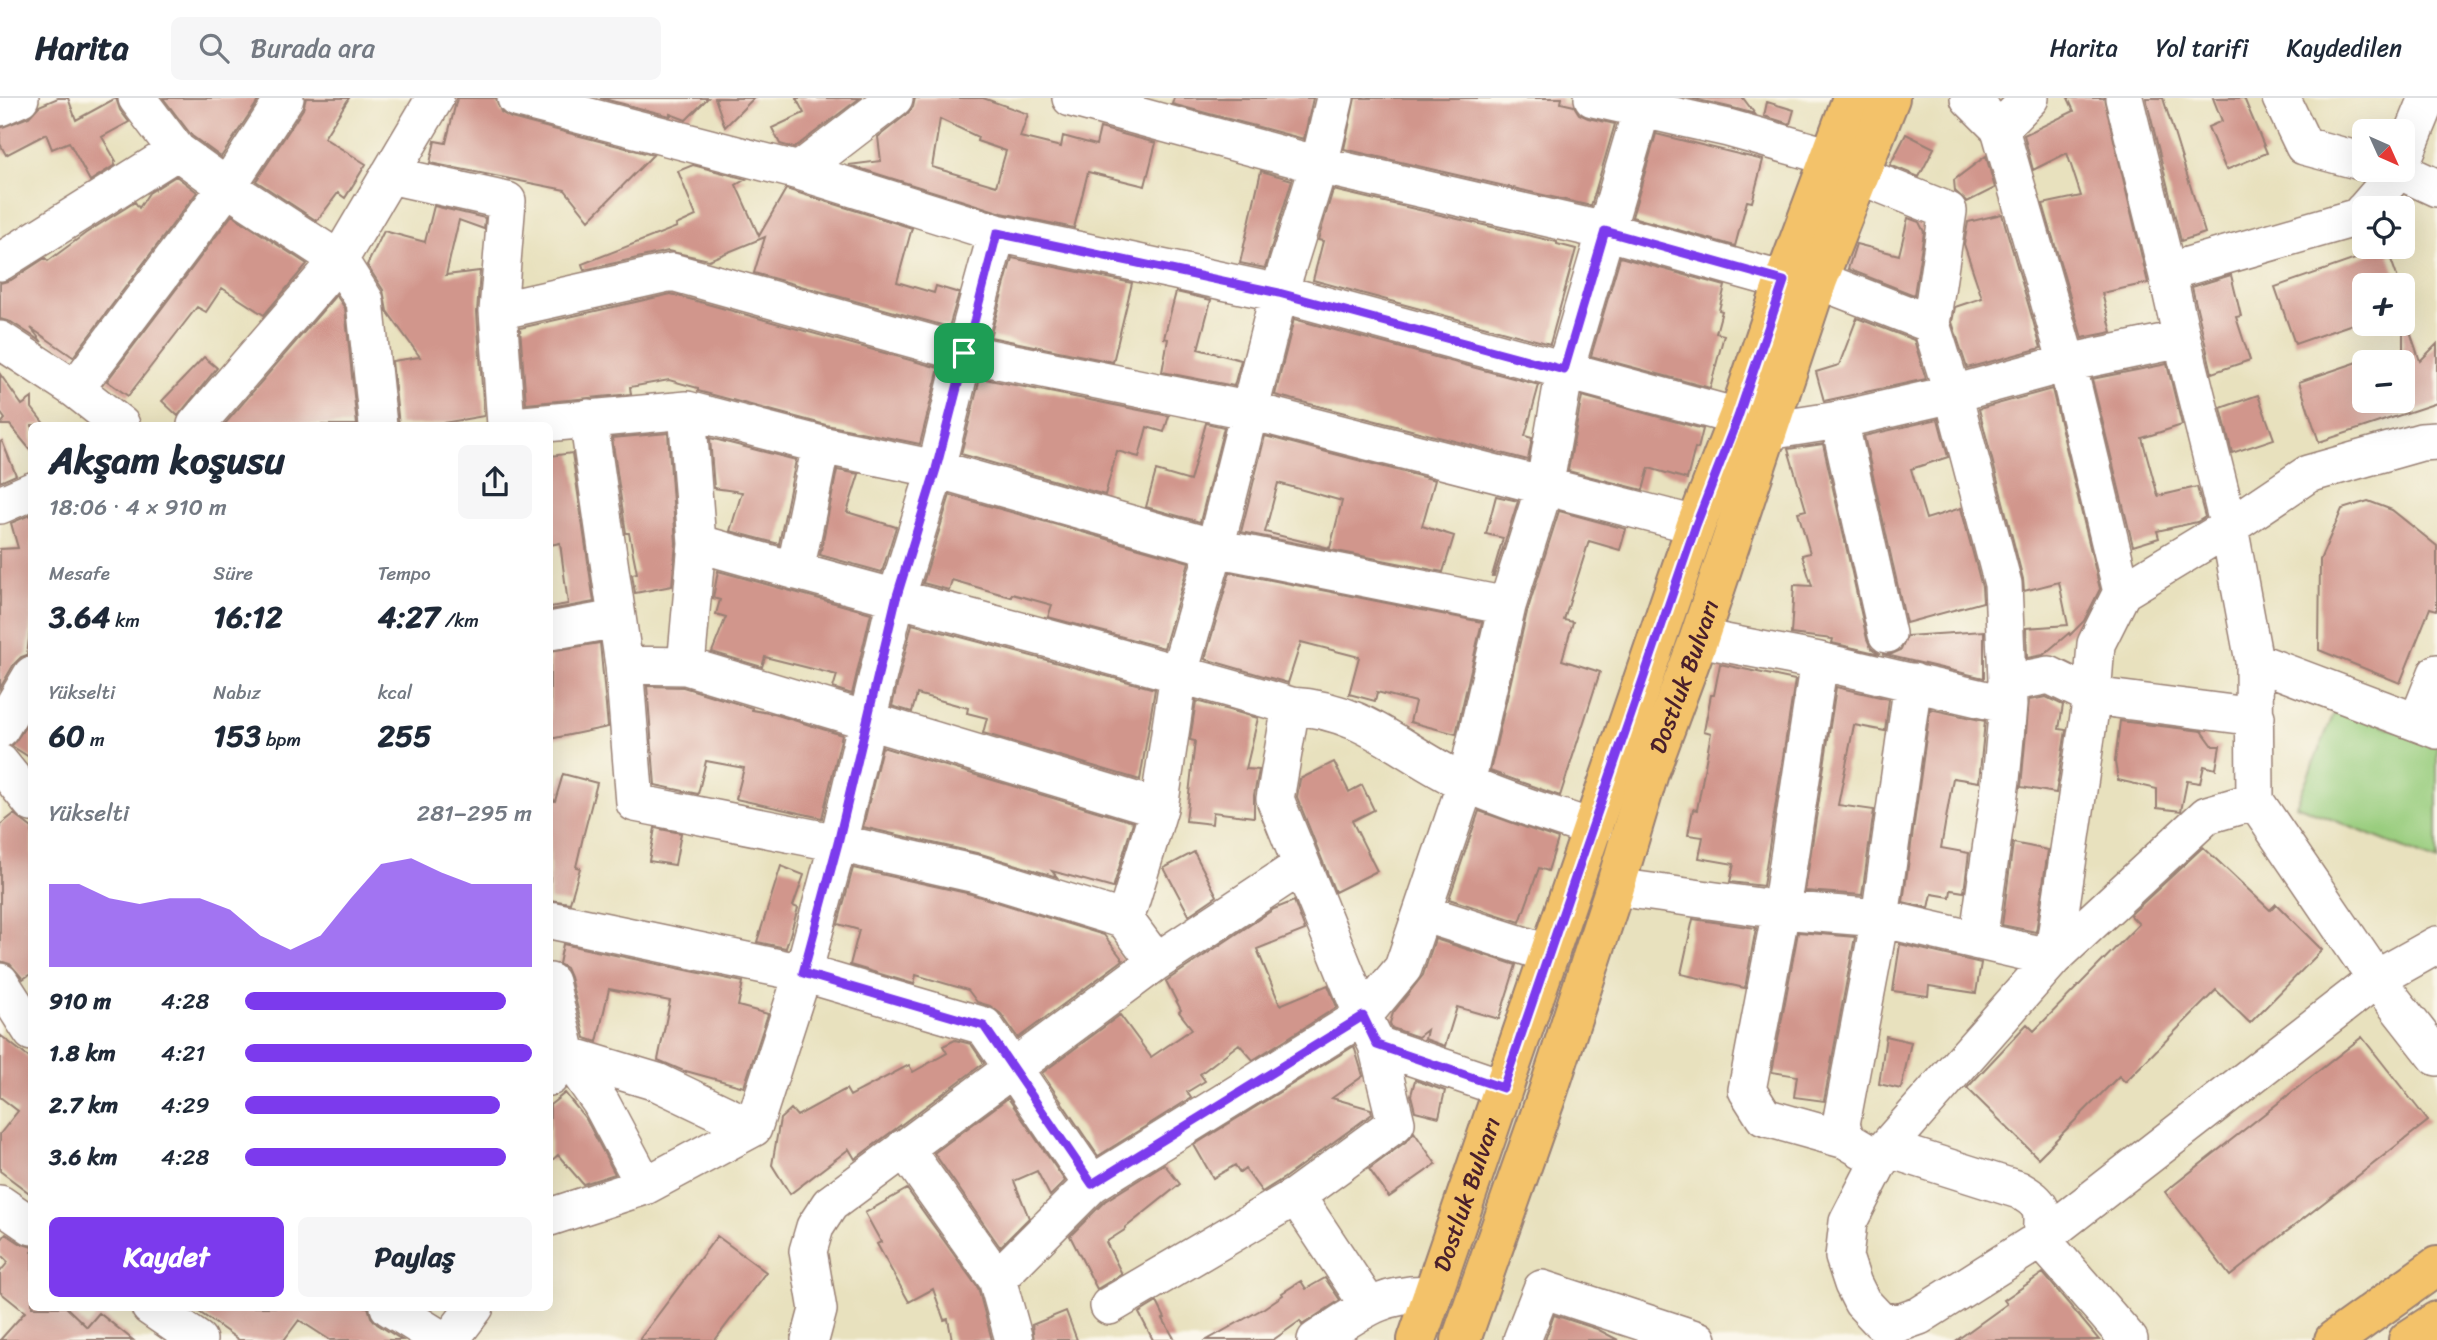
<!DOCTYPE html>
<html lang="tr">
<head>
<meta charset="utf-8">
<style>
	:root { --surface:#fff; --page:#f6f6f7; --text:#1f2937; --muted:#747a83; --line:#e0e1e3; --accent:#7c3aed }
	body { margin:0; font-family:Sriracha,sans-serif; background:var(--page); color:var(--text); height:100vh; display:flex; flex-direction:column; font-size:26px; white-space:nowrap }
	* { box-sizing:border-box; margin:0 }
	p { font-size:23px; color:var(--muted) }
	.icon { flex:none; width:38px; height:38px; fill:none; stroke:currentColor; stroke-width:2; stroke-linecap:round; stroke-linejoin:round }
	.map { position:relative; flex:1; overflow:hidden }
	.panel { position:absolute; left:28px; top:324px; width:525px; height:889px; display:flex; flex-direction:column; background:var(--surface); border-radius:10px; box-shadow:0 7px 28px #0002 }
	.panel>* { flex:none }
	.needle { width:46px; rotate:135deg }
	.tools { position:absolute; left:2352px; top:21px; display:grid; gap:14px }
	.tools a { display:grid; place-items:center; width:63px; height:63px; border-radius:10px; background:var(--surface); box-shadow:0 7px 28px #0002; font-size:35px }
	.pin { position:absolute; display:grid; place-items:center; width:60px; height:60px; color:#fff; margin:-30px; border-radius:14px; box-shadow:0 4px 10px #0006 }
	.round { display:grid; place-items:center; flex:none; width:74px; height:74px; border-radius:10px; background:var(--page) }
	.overview { display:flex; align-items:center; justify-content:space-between; height:119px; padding:0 21px }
	h1 { font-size:38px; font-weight:800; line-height:52px }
	.stats { display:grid; grid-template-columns:repeat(3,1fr); gap:10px; height:119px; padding:7px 21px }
	.stats div { display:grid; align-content:center }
	.stats b { font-size:30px; font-weight:800 }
	.stats small { font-size:19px; font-weight:400 }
	.stats p { font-size:19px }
	.chart { height:196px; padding:14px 21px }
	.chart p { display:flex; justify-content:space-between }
	.chart svg { width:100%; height:126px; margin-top:7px; fill:var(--accent); opacity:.7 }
	.cta { display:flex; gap:14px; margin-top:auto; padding:14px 21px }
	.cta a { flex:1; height:80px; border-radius:10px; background:var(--accent); color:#fff; font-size:28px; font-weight:800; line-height:80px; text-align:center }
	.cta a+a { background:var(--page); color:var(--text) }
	ul { padding:0 21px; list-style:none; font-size:23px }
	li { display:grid; grid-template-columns:112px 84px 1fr; align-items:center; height:52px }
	li i { height:18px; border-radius:9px; background:var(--accent) }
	header { display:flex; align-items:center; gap:42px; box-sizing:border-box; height:98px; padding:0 35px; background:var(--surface); border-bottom:2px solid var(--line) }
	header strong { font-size:33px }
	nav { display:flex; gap:38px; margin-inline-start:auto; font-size:24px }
	.search { width:490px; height:63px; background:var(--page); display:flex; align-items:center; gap:18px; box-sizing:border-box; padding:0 24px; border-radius:10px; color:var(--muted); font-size:26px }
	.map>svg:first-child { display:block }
	.green { fill:#99cd7e; stroke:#727654; stroke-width:2 }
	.building { fill:#d1968c; fill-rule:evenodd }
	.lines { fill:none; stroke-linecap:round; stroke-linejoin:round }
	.minor-casing { stroke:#998074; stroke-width:40 }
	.major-casing { stroke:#998074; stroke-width:42 }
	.minor { stroke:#fff; stroke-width:37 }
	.major { stroke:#f3c26a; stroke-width:38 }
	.route-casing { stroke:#fff; stroke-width:14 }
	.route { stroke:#7c3aed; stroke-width:9 }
	.labels { text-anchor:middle; stroke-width:7; stroke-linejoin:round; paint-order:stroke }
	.street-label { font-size:24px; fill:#4a1f2b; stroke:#fbf7ec }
</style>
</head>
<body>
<header>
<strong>Harita</strong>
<div class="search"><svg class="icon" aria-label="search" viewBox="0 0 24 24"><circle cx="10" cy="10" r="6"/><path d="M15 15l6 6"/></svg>Burada ara</div>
<nav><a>Harita</a><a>Yol tarifi</a><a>Kaydedilen</a></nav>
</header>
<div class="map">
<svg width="2437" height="1242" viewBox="0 0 2437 1242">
	<rect width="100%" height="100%" fill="#fbf7ec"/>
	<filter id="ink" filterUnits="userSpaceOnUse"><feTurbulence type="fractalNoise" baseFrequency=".0143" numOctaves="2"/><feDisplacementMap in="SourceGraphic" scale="14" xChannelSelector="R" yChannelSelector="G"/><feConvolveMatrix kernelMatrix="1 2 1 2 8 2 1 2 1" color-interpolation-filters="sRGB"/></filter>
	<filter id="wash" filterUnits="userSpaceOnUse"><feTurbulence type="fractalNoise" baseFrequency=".00686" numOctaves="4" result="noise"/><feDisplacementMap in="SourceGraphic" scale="28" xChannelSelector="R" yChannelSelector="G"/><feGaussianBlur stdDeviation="1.57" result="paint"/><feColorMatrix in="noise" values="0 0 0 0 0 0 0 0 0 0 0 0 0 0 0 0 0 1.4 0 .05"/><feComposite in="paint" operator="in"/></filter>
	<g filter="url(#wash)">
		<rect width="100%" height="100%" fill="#e8e1be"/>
		<path class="green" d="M2337 608 2437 649V764L2296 707Z"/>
		<g id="blocks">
			<path class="building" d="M58 0H68L76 22 116 0 120 12 129 24 102 39 116 63 114 64 115 67 90 83 69 44 52 51 46 36 6 57 0 46V30L29 19 39 8Z
				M163 0H260L221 59 192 38Z
				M306 0H349L324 40 366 66 345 100 338 95 317 123 256 83 303 11Z
				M457 0H496L501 14 511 20 653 57 589 122 565 92 430 65 435 43 446 45Z
				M600 0H708L686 22 670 16V18Z
				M715 0H754L725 29Z
				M796 0H860L794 50 780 46 772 30 804 15Z
				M915 0H983L1028 16 1020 39 1061 49 1063 38 1096 47 1100 30 1156 45 1145 88 1088 74 1074 130 1002 115 849 67 881 63 878 39 907 16 913 9ZM940 21 978 39 977 43 1006 53 996 88 932 69Z
				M1174 0H1313L1304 41 1172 6Z
				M1355 0H1562L1561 5 1574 8 1579 16 1588 20 1615 26 1591 108 1344 51Z
				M1690 0H1743L1755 16 1733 10Z
				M2068 0H2104L2148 185 2102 195 2112 234 2082 240 2043 106 2081 98 2067 55 2033 72 2024 37 2074 13Z
				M2146 0H2163L2205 135 2181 143Z
				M2213 0H2244L2267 55 2226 72 2208 29 2222 23Z
				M1767 4 1794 12 1790 26 1764 18Z
				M1656 36 1763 62 1752 104 1747 103 1735 148 1632 119Z
				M1906 36 1934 50 1919 79 1890 67Z
				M1986 58 1995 90 1967 104 1955 93 1954 82Z
				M693 67 746 81 736 87 759 138 786 91 912 130 897 184 934 195 936 188 959 195 949 229 754 175 765 139 709 162 668 153 584 172 582 166 677 129 676 127 696 118 678 73Z
				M1261 73 1292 82 1265 170 1240 165Z
				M176 78 197 94 73 259 31 230 42 244 11 224 0 221V185L11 182 45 160 48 163 86 135 135 104 139 110 149 95Z
				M1333 92 1557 144V146L1576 151 1550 246 1313 182 1323 143 1318 142Z
				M434 108 485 120 484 131 459 122 446 177 480 173 477 214 484 318 432 327H399L392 263 420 259 387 213 383 192 367 167 384 133 425 144Z
				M2002 116 2041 250 1967 270 1952 224 1955 209 1982 200 1964 146 1968 124Z
				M232 117 307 166 264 217 222 190 206 214 197 209 128 298 107 283Z
				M1908 120 1919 124 1924 134 1914 197 1848 171 1856 146 1899 157Z
				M2387 150 2400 187H2364V222L2295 246 2275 189Z
				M1620 159 1725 188 1719 212 1722 213 1716 235 1724 237 1710 290 1591 258Z
				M1012 160 1132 185 1113 264 990 239Z
				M2231 177 2241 218 2236 219 2250 262 2212 275 2192 189Z
				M1176 194 1211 202 1198 251 1241 262 1234 288 1162 274 1168 241 1164 240Z
				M671 196 939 270 920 346 826 327 698 293V290L669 282 630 289 631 296 526 306 520 230Z
				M336 197 345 210 357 327H224Z
				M1857 220 1914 242 1926 281 1824 303 1816 274 1839 267Z
				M1294 221 1539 287 1525 338 1532 340 1528 362 1275 297Z
				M2403 222H2406L2420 263 2437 246V305L2319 344 2299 284 2364 262V303H2403Z
				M204 259 217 270 178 318 162 303Z
				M2167 266 2182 327 2142 340 2158 398 2197 389 2205 419 2197 424 2157 433 2159 440 2133 448 2092 281Z
				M0 276 22 307 32 300V310L45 327H32V354L10 327H0L5 321 0 314Z
				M980 280 1169 318 1164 334 1147 329 1139 359 1117 353 1105 397 961 356Z
				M2052 291 2100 491 2084 523 2070 537 2069 535 2043 557 2027 560 2026 530 2068 527 2059 484 2024 493 2023 481 1979 311Z
				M2258 297 2274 341 2232 355 2221 310Z
				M1582 298 1703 331 1698 351 1695 350 1687 381 1649 370 1643 392 1568 373Z
				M1938 321 1948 359 1911 371 1926 421 1961 410 1982 489 1983 504 1906 525 1864 338Z
				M1206 325 1224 329 1200 424 1146 409 1156 373 1190 383Z
				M668 335 676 445 672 488 635 495 632 476 637 475 629 435H626L612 340Z
				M1265 338 1435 382 1422 428 1454 438 1443 474 1241 434ZM1278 385 1342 403 1330 450 1265 434Z
				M710 340 796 362 779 446 730 433 742 394 714 390Z
				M2 343 16 377 0 384V344Z
				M1823 346 1867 541 1871 550 1880 556 1832 545 1833 541 1791 536 1794 487 1812 488 1802 457 1810 455 1798 414 1806 412 1788 351Z
				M572 355 594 504 550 512V509L568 506 560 445 550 447V358Z
				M837 372 859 376 847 414 896 429 882 474 820 457Z
				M950 397 1189 464 1164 550 1048 519 1052 507 1012 496 1011 499 952 482 949 492 923 485Z
				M1496 398 1518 403 1494 478H1492L1503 440 1486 436Z
				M2368 403 2392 412 2437 448V512L2430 510 2400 585 2319 552 2320 462 2342 411Z
				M1559 413 1626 431 1620 452 1589 443 1564 522 1573 524 1562 562 1600 574 1560 698 1490 673 1527 514Z
				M32 416V517L27 557 21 559 14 566 0 590V451L18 450 11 425Z
				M718 473 871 515 852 596 833 590 837 577 765 559 762 569 712 554 726 519 716 516 720 502 713 500Z
				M1230 474 1482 524 1456 636 1410 624 1415 604 1377 594 1375 603 1349 596 1359 559 1301 544 1288 585 1205 561Z
				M912 526 1155 591 1140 682 983 635 987 620 967 615 968 610 917 596 912 614 892 608Z
				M1984 533V580L1882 556H1892L1901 552 1907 538Z
				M600 545 608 629 550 641V553Z
				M1720 566 1795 582 1763 788 1730 784 1734 766 1699 760 1703 739 1688 737 1693 711 1697 712 1711 635 1704 633 1711 597H1714Z
				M647 588 683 589 752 610V612L774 616 842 637 822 720 736 701 744 670 706 663 698 696 655 687Z
				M1836 589 1889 601 1885 633 1854 627 1838 707 1874 712 1862 797 1805 793Z
				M2046 599 2063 607 2059 631 2066 632 2056 695 2021 689 2029 602Z
				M1196 603 1258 620 1246 671 1259 672 1254 697V719L1213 714 1212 726 1186 723 1195 643 1190 642Z
				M1930 611 1985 623 1979 684 1953 680 1941 750 1969 755 1964 794 1951 792 1950 799 1932 796 1929 810 1903 804Z
				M32 619V661L12 648Z
				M2120 623 2202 633 2213 648H2220L2216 671 2204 668 2200 685 2187 683 2181 713 2157 710V691L2118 682 2115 664Z
				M882 649 1133 724 1113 790 1052 773 1057 779 981 756 863 729Z
				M1334 664 1349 694 1362 687 1374 712 1352 723 1377 773 1335 794 1297 699 1300 681Z
				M563 676 597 685 583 739 576 769 580 770 570 805 550 802V702L555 703Z
				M1479 713 1558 741 1548 773 1539 770 1520 824 1449 801Z
				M14 716 32 730V875L23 881 10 866 0 863V727Z
				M655 730 681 735 675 767 649 763Z
				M2013 745 2048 752 2036 834 2002 827Z
				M2203 749 2270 812 2276 806 2322 852 2250 925 2216 892 2125 984 2119 978 2038 1060 1967 990 2027 926 2034 933 2139 826 2130 817Z
				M1194 754 1217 798 1189 817 1164 770Z
				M781 768 804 777 793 808 798 810 786 850 757 844Z
				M853 770 971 796 1104 837 1123 862 1018 940 1001 916 990 908 977 904 968 892 916 877 914 886 850 867 859 832 838 826Z
				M1294 803 1305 832 1257 851 1280 907 1328 887 1337 909 1253 962 1239 946 1200 976 1205 983 1187 994 1191 1000 1098 1058 1042 975 1120 917 1151 959 1192 931 1179 914 1181 912 1166 883 1274 811Z
				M1693 821 1756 830 1745 890 1681 876Z
				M1798 834 1855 839 1824 1003 1794 999 1797 978 1772 974Z
				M1435 841 1516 867 1499 921 1457 909 1445 948 1425 941 1427 932 1418 939 1392 930 1390 925 1393 915 1423 877Z
				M563 846 743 884 738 908 768 916 744 989 686 973V974L658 962 670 903 609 891 597 944 585 940 570 879 566 870 559 866Z
				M1900 846 1981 865 1976 895 1929 888 1928 898 1893 893Z
				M0 937 32 962V1097L0 1073V1036L18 1013 0 999Z
				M1886 938 1911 944 1901 991 1879 986Z
				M2362 939 2428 1023 2230 1178 2165 1094Z
				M955 942 971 946 984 965 855 1061 849 1051 790 1096 772 1067 780 1021 791 1011 797 1018 846 991 850 998 909 967 913 974 947 955 943 948Z
				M1354 948 1363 978 1332 1000 1371 1011 1372 1016 1284 1080 1262 1094 1245 1071 1240 1075 1235 1067 1213 1080 1194 1047Z
				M1415 982 1445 993 1439 1019 1415 1013 1411 997Z
				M565 995 586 1021 615 1076 583 1086 558 1057 550 1064V1007Z
				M1008 1000 1065 1083 1050 1098 1037 1073 1014 1083 1029 1120 1000 1149 934 1055Z
				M1414 1034 1436 1066 1389 1099 1369 1071 1408 1042Z
				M1164 1066 1180 1086 1125 1130 1126 1131 1106 1144 1122 1176 1097 1191 1070 1138 1105 1103Z
				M907 1091 978 1190 992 1242H952L948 1221 944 1222 933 1191 909 1204 877 1146 881 1144 865 1115Z
				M6 1136 20 1145 32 1149V1209H66L87 1229 99 1215 133 1242H0L25 1214 0 1194V1174L8 1164 0 1156V1143Z
				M717 1138 766 1174 715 1242H639Z
				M2043 1175 2099 1242H1957L2007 1206 2004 1202Z
				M1325 1180 1340 1202 1302 1227 1300 1223 1273 1242H1207L1264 1210 1283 1197 1282 1195 1301 1183 1306 1191Z
				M1157 1204 1165 1220 1163 1221 1175 1242H1153L1139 1215Z
				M192 1209H368L371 1219 377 1226 402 1242H330L299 1222 284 1242H239Z
				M1066 1213 1077 1242H1034L1032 1227Z
				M1554 1217 1597 1231 1618 1242H1545Z"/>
		</g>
	</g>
	<g filter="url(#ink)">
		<use href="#blocks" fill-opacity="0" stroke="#998074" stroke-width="2"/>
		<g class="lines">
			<defs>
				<path id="minor" d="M137 0 177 53 227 89 339 162 365 203 378 327
					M516 0 799 73 997 135 1279 195 1738 319
					M1071 0 1319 67 1605 133 1784 183
					M1593 0 1728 30 1831 59
					M1969 0 2000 31 2067 265 2122 494
					M2124 0 2167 174
					M2281 0 2304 48 2364 64
					M0 9 20 0
					M2000 31 2030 0
					M2403 61 2428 0
					M2398 72 2437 90
					M799 73 894 0
					M389 77 507 103 498 213
					M2366 110 2398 73 2395 72
					M0 164 177 53
					M1818 182 1931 226
					M2182 241 2229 429 2254 563 2255 703 2376 881 2437 959
					M0 242 75 291
					M687 312 697 445 686 568 1159 710
					M588 320 624 567 635 705 838 745 976 776 1125 822
					M1839 322 1887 536
					M121 327 75 291 227 89 285 0
					M196 327 339 162 435 0
					M506 327 498 213 672 174 964 255 1251 313 1696 427
					M524 327 687 312 821 347 936 371 1215 450 1507 508
					M1768 333 1839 322 1953 296 2067 265 2182 241 2167 174 2358 119 2364 112
					M0 407 32 393
					M697 445C895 502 1094 550 1291 608L1275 701 1363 918 1377 947 1396 1025 1296 1098 1109 1208
					M795 473 821 347
					M550 533 616 521
					M1699 540 1819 563 2008 607 2003 486 1953 296 1931 226 1948 113 1861 78
					M1819 563 1781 812 1747 992 1764 1019 1846 1042
					M2254 563 2437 632
					M624 567 686 568
					M2008 585 2049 577 2092 598 2256 619
					M1291 608C1367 612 1402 656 1466 685 1507 704 1551 716 1593 731
					M2418 623 2437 575
					M0 631 32 577
					M0 665 32 705
					M2255 703 2207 717 2053 860 1886 1050 1848 1124 1844 1159 1853 1186 1862 1204 1880 1223 1899 1225 1919 1218 2041 1141 2376 881 2437 847
					M1615 789 1781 812 1880 820 2053 860 2092 598 2096 546 2122 494 2229 429 2308 376 2421 344 2437 343
					M1422 815 1550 856
					M550 822 803 875 984 928 1092 1086
					M1978 843 2001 682 2008 607
					M1156 864 1125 822 1159 710 1179 575 1215 450 1279 195 1319 67 1335 0
					M0 884 32 934
					M550 884 567 957 601 1005 645 1088
					M1377 947 1503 990
					M550 979 567 957 657 984 753 1030
					M904 1050 997 1181 1014 1242
					M1886 1050 2019 1092C2045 1107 2043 1113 2041 1141L2129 1242
					M1863 1052 1846 1042 1841 1026 1880 820 1913 584
					M1296 1098 1369 1208
					M0 1106 32 1128
					M550 1119 645 1088 753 1030 803 875 838 745 896 501 936 371 964 255 997 135
					M997 1181 1092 1086 1363 918 1403 870 1466 685 1507 508 1544 390 1565 272 1645 0
					M150 1209 198 1242
					M389 1209 442 1242
					M450 1242 475 1209
					M810 1242 818 1212 808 1153 815 1129 830 1106 1156 864 1301 768
					M1316 1242C1357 1216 1382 1193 1433 1197
					M1522 1242 1542 1191 1698 1242"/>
				<g id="major">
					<path id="s1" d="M1417 1242 1696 427 1738 319 1784 183 1852 0"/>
					<path id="s2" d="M1461 1242 1547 997 1615 789 1649 675 1699 540 1818 182 1890 0"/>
					<path d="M2334 1242 2437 1168"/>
					<path d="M2408 1242 2437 1223"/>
				</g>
			</defs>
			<use href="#minor" class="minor-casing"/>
			<use href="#major" class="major-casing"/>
			<use href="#minor" class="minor"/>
			<use href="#major" class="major"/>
		</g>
	</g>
	<g class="lines" filter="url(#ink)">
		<defs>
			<path id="route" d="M1605 133 1784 183 1738 319 1696 427 1503 990 1377 947 1363 918 1092 1086 984 928 803 875 838 745 896 501 936 371 997 135 1279 195 1564 272Z"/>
		</defs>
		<use href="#route" class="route-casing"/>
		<use href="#route" class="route"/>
	</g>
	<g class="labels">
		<g class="street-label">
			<text dy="8" stroke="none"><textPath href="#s2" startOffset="700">Dostluk Bulvarı</textPath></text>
			<text dy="8" stroke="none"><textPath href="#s1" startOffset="154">Dostluk Bulvarı</textPath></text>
		</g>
	</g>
</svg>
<div class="tools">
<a><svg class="needle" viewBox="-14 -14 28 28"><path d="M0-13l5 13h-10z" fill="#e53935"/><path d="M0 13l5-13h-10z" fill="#747a83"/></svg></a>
<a><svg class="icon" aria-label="locate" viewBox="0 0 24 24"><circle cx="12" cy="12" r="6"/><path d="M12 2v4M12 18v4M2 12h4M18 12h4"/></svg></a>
<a>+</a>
<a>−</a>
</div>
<div class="pin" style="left:964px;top:255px;background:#1e9e55"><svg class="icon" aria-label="arrive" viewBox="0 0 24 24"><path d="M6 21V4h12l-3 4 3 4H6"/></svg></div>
<section class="panel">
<div class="overview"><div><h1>Akşam koşusu</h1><p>18:06 · 4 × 910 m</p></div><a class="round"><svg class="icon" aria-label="share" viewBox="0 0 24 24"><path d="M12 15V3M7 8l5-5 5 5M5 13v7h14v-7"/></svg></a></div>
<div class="stats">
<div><p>Mesafe</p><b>3.64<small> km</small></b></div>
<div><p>Süre</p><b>16:12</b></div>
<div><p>Tempo</p><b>4:27<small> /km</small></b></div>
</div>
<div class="stats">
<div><p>Yükselti</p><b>60<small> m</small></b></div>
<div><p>Nabız</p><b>153<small> bpm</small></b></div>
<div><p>kcal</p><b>255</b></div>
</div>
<div class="chart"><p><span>Yükselti</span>281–295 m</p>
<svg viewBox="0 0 160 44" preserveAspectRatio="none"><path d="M0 44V15L10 15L20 20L30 22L40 20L50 20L60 24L70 33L80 38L90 33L100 20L110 8L120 6L130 11L140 15L150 15L160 15V44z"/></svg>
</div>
<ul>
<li><b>910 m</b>4:28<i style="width:91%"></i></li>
<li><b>1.8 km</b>4:21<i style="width:100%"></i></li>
<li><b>2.7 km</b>4:29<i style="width:89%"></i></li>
<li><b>3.6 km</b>4:28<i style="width:91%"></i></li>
</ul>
<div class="cta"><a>Kaydet</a><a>Paylaş</a></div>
</section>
</div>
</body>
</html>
